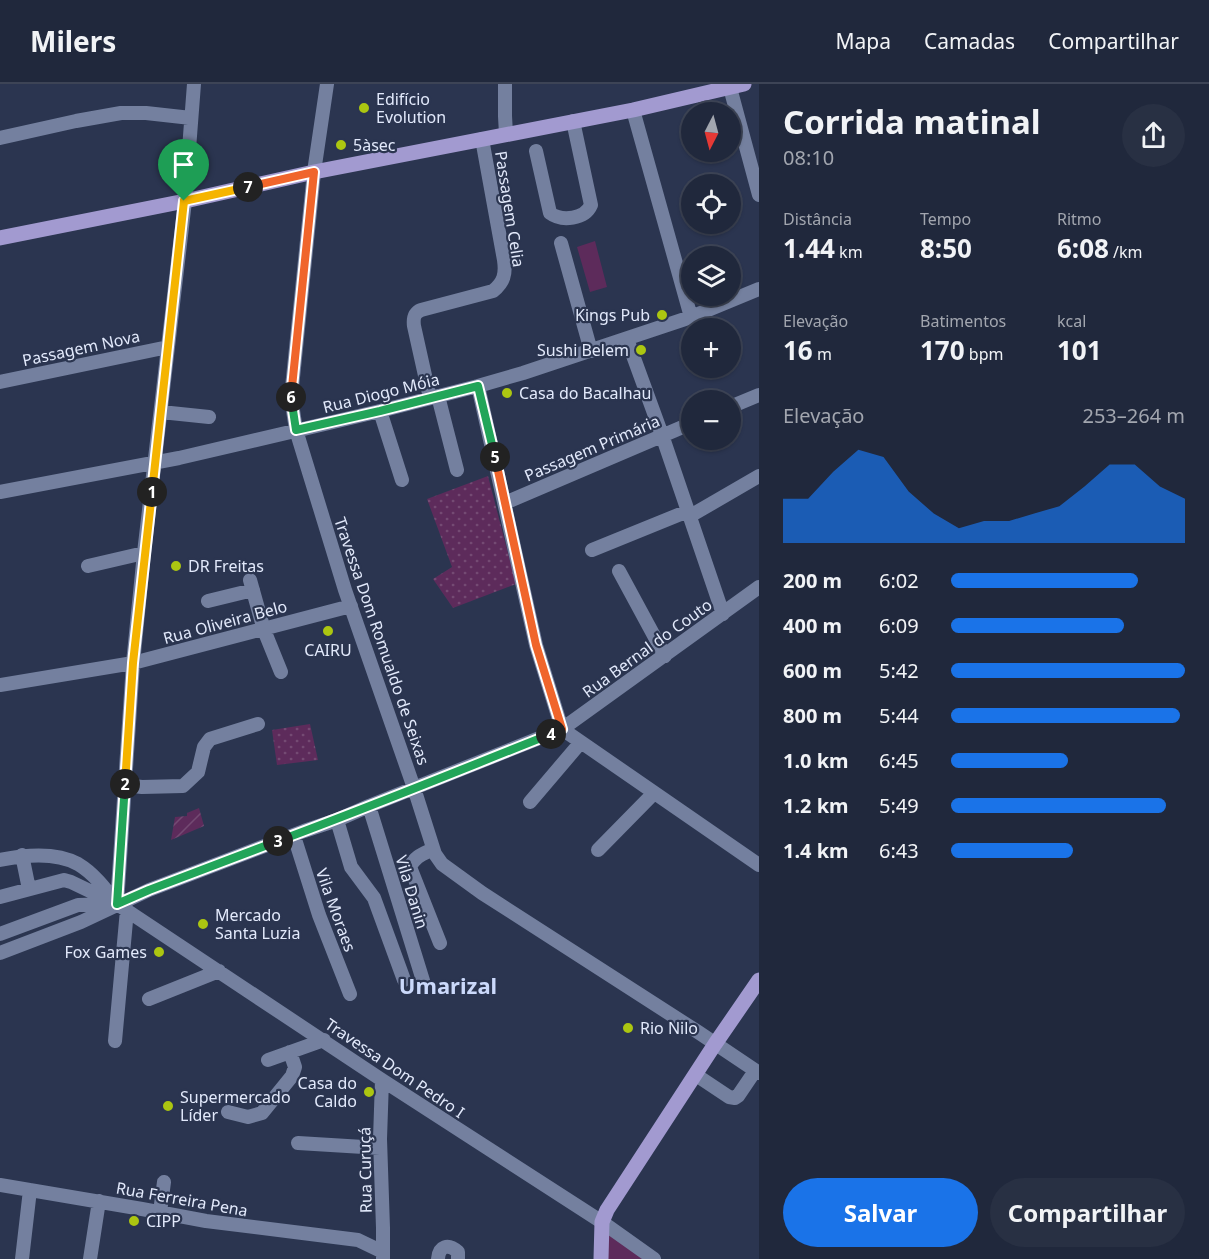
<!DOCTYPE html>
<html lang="pt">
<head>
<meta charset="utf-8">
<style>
	:root { --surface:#20283c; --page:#283043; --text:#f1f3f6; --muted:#a2a6af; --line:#3d4456; --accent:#1a73e8 }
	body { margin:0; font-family:"Noto Sans",sans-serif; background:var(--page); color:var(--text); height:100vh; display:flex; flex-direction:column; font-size:22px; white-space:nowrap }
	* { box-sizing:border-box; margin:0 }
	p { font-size:20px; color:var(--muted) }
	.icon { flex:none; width:33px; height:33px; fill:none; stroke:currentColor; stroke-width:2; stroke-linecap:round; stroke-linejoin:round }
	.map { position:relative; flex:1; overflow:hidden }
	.side { display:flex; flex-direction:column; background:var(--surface); width:450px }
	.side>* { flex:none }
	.needle { width:39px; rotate:186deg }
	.controls { position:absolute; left:681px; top:18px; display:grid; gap:12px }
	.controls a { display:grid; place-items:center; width:60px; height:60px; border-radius:50%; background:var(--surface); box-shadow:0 2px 4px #0004,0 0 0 2px var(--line); font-size:30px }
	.pin { position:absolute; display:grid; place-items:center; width:51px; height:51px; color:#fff; margin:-62px -26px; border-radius:50% 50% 50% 0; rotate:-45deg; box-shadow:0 0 6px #0007 }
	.pin .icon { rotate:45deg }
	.km { position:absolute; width:30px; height:30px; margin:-15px; border-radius:50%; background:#222; color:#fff; font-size:16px; line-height:30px; text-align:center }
	.round { display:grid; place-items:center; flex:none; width:63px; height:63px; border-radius:32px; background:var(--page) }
	.head { display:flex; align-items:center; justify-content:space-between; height:102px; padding:0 24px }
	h1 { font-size:33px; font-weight:700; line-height:45px }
	.figures { display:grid; grid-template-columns:repeat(3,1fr); gap:9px; height:102px; padding:6px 24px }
	.figures div { display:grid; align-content:center }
	.figures b { font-size:26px; font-weight:700 }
	.figures small { font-size:16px; font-weight:400 }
	.figures p { font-size:16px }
	.chart { height:168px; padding:12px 24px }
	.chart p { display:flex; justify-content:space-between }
	.chart svg { width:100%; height:108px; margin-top:6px; fill:var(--accent); opacity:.7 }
	.button { display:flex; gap:12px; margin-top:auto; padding:12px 24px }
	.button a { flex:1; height:69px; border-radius:36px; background:var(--accent); color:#fff; font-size:24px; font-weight:700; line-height:69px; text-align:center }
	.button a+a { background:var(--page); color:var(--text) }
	ul { padding:0 24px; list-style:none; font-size:20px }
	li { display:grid; grid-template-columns:96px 72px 1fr; align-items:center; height:45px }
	li i { height:15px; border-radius:8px; background:var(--accent) }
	header { display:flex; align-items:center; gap:36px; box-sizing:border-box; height:84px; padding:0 30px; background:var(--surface); border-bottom:2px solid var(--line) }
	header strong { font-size:28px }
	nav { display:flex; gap:33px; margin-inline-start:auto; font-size:21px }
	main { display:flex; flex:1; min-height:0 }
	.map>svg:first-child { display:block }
	.grass { fill:url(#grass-dots) }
	.park { fill:#5d2b5b }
	.garden { fill:url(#garden-furrows) }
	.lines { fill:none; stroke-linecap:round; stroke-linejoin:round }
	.minor { stroke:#74809f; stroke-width:14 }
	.major { stroke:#a29ad0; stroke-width:15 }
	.split-1-casing { stroke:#fff; stroke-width:12 }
	.split-2-casing { stroke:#fff; stroke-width:12 }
	.split-3-casing { stroke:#fff; stroke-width:12 }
	.split-4-casing { stroke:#fff; stroke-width:12 }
	.split-5-casing { stroke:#fff; stroke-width:12 }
	.split-6-casing { stroke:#fff; stroke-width:12 }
	.split-7-casing { stroke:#fff; stroke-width:12 }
	.split-8-casing { stroke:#fff; stroke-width:12 }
	.split-1 { stroke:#f5b400; stroke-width:8 }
	.split-2 { stroke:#f5b400; stroke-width:8 }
	.split-3 { stroke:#22a559; stroke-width:8 }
	.split-4 { stroke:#22a559; stroke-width:8 }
	.split-5 { stroke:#f0652b; stroke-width:8 }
	.split-6 { stroke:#22a559; stroke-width:8 }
	.split-7 { stroke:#f0652b; stroke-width:8 }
	.split-8 { stroke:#f5b400; stroke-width:8 }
	.poi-dot { fill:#acc611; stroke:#2b3550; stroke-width:2 }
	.labels { text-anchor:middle; stroke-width:4.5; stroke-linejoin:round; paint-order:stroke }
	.poi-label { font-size:16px; fill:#e2e9fb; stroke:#2b3550; text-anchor:start }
	.street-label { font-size:16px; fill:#e2e9fb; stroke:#2b3550 }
	.district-label { font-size:22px; font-weight:bold; fill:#cbd9fb; stroke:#2b3550 }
</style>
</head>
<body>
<header>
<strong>Milers</strong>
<nav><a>Mapa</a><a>Camadas</a><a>Compartilhar</a></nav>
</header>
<main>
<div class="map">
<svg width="759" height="1175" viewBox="0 0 759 1175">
	<defs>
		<pattern id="grass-dots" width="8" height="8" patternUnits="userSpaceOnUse" patternTransform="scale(1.5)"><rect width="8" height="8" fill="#5d2b5b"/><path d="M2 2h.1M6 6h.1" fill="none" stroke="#744a73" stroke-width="1.8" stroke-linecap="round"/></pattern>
		<pattern id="garden-furrows" width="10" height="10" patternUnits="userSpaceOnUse" patternTransform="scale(1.5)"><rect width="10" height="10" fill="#5d2b5b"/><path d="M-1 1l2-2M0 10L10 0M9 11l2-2" fill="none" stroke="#744a73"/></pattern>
	</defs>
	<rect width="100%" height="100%" fill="#2b3550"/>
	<path class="grass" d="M488 392 516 500 453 524 433 495 452 483 427 415Z
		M310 640 318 676 277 681 272 646Z"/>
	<path class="park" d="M595 157 607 203 590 208 577 163Z
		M601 1141 654 1175H599Z"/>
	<path class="garden" d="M199 724 204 742 171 756 175 733 187 732V729Z"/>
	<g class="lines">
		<path class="minor" d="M327 0 314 88 291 313 296 346 345 506 414 704 435 770 442 780 482 809 698 948 759 989
			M505 0V32L506 50
			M729 0 759 111
			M633 26 691 233
			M0 54 76 37 121 29H146L191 34
			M536 67 550 129C562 138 585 135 591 121L573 37
			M561 159 591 267
			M627 255 662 351 723 530
			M0 298 168 263
			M478 302 536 561 562 645 759 781
			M438 312 457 386
			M430 314 414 242C413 234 414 229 421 226L493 207C504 198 506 190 504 176L482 55
			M730 323 759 311
			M380 327 402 396
			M161 328 209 333
			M0 408 179 374 380 327 478 302 523 289 691 233 759 205
			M505 419 692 339
			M690 432 759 392
			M592 466 688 427
			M88 482 144 469
			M619 487 665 572
			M250 496 264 546 281 588
			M208 517 253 506
			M0 601 133 579 351 522
			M125 701 142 703 183 702 198 688 204 663 210 655 258 640
			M530 718 581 658
			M369 722 425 903
			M337 736 351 783 374 814 404 896
			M294 752 319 831 350 910
			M433 765C423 770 415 772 410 783L440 859
			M598 766 654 709
			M22 771 29 805
			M0 776C24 771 56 768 78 780 93 789 104 803 114 816
			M0 813 64 796 71 798 117 820 382 996 602 1138 654 1175
			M117 820 133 579 144 469 185 117 194 0
			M0 850 78 821 112 820
			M0 869 81 838 149 806 304 747 337 736 369 722 562 645 759 503
			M149 915 219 887
			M115 957 127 826
			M268 976 324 956
			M696 991 729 1013 735 1014 738 1012 755 987
			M382 996 380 1055 383 1144V1175
			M228 1028 248 1033 262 1029 292 992 295 983 290 968
			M298 1059 380 1064
			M0 1101 142 1125 206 1137 358 1156 383 1168
			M160 1128 164 1098
			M22 1175 30 1106
			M90 1175 99 1117
			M438 1175C439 1162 448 1159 458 1168V1175"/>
		<path class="major" d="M0 154 185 117 314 88 633 26 744 0
			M601 1175 602 1138 607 1126 715 960 759 896"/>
	</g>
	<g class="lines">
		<defs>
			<path id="split-1" d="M152 408 184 117"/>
			<path id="split-2" d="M125 700 133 579 152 408"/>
			<path id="split-3" d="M125 700 117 820 149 806 278 757"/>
			<path id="split-4" d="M278 757C370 723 460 686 551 650"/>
			<path id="split-5" d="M495 373 536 561 562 645 551 650"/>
			<path id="split-6" d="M291 313 296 346 380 327 478 302 495 373"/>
			<path id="split-7" d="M248 103 314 88 291 313"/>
			<path id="split-8" d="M184 117 248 103"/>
		</defs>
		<use href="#split-1" class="split-1-casing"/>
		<use href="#split-2" class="split-2-casing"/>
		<use href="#split-3" class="split-3-casing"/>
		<use href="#split-4" class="split-4-casing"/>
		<use href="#split-5" class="split-5-casing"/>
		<use href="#split-6" class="split-6-casing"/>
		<use href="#split-7" class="split-7-casing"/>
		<use href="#split-8" class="split-8-casing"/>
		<use href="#split-1" class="split-1"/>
		<use href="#split-2" class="split-2"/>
		<use href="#split-3" class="split-3"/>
		<use href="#split-4" class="split-4"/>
		<use href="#split-5" class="split-5"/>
		<use href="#split-6" class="split-6"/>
		<use href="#split-7" class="split-7"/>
		<use href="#split-8" class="split-8"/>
	</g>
	<g class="poi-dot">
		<circle cx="364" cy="24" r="6"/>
		<circle cx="341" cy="61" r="6"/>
		<circle cx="662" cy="231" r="6"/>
		<circle cx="641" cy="266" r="6"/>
		<circle cx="507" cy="309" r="6"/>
		<circle cx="176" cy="482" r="6"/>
		<circle cx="328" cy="547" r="6"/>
		<circle cx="203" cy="840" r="6"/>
		<circle cx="159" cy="868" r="6"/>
		<circle cx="628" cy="944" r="6"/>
		<circle cx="369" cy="1008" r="6"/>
		<circle cx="168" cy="1022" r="6"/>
		<circle cx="134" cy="1137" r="6"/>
	</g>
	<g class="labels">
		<g class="poi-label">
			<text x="376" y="21">Edifício<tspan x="376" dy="18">Evolution</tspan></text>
			<text x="353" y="67">5àsec</text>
			<text x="650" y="237" text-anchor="end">Kings Pub</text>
			<text x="629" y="272" text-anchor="end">Sushi Belem</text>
			<text x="519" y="315">Casa do Bacalhau</text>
			<text x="188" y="488">DR Freitas</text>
			<text x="328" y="572" text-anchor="middle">CAIRU</text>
			<text x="215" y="837">Mercado<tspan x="215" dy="18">Santa Luzia</tspan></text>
			<text x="147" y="874" text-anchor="end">Fox Games</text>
			<text x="640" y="950">Rio Nilo</text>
			<text x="357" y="1005" text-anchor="end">Casa do<tspan x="357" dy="18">Caldo</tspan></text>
			<text x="180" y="1019">Supermercado<tspan x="180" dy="18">Líder</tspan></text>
			<text x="146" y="1143">CIPP</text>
		</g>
		<g class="street-label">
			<text transform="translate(510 125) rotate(81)" y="6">Passagem Celia</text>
			<text transform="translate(81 264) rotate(-12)" y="6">Passagem Nova</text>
			<text transform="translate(381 309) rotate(-14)" y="6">Rua Diogo Móia</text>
			<text transform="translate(592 364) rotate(-23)" y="6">Passagem Primária</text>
			<text transform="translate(225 538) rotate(-15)" y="6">Rua Oliveira Belo</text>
			<text transform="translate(382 557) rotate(71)" y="6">Travessa Dom Romualdo de Seixas</text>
			<text transform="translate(647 564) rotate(-36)" y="6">Rua Bernal do Couto</text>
			<text transform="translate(412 808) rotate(73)" y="6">Vila Danin</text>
			<text transform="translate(336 826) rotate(70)" y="6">Vila Moraes</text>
			<text transform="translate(395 984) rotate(34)" y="6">Travessa Dom Pedro I</text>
			<text transform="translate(365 1086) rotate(-91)" y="6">Rua Curuçá</text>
			<text transform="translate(182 1115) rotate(10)" y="6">Rua Ferreira Pena</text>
		</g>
		<g class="district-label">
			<text x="448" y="910">Umarizal</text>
		</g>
	</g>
</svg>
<div class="controls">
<a><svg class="needle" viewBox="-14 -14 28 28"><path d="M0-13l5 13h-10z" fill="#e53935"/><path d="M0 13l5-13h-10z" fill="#a2a6af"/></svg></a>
<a><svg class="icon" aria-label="locate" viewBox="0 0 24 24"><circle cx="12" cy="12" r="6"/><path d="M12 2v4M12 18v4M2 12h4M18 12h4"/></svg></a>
<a><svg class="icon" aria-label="layers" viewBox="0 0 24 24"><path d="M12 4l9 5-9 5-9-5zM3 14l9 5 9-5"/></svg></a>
<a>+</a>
<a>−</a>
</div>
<div class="pin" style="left:184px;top:117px;background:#1e9e55"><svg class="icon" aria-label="arrive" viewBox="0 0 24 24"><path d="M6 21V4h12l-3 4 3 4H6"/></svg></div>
<b class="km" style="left:152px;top:408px">1</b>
<b class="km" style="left:125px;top:700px">2</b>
<b class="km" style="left:278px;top:757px">3</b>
<b class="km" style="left:551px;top:650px">4</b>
<b class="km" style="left:495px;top:373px">5</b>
<b class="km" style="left:291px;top:313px">6</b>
<b class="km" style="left:248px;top:103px">7</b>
</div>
<section class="side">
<div class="head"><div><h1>Corrida matinal</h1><p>08:10</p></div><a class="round"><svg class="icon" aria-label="share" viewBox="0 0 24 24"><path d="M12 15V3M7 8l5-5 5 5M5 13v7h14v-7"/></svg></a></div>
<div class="figures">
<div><p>Distância</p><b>1.44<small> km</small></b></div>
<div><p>Tempo</p><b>8:50</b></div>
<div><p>Ritmo</p><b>6:08<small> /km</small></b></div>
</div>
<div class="figures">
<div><p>Elevação</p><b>16<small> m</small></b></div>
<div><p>Batimentos</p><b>170<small> bpm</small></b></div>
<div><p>kcal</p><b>101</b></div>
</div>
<div class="chart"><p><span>Elevação</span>253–264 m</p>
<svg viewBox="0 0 160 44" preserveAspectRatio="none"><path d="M0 44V26L10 26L20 15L30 6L40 9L50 23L60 32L70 38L80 35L90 35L100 32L110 29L120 21L130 12L140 12L150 21L160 26V44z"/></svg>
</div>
<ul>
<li><b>200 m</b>6:02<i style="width:80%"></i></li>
<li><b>400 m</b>6:09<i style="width:74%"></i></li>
<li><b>600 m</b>5:42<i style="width:100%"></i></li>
<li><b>800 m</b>5:44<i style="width:98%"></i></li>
<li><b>1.0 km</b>6:45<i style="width:50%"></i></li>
<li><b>1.2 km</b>5:49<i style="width:92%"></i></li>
<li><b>1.4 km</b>6:43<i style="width:52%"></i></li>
</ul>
<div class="button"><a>Salvar</a><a>Compartilhar</a></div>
</section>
</main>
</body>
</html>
